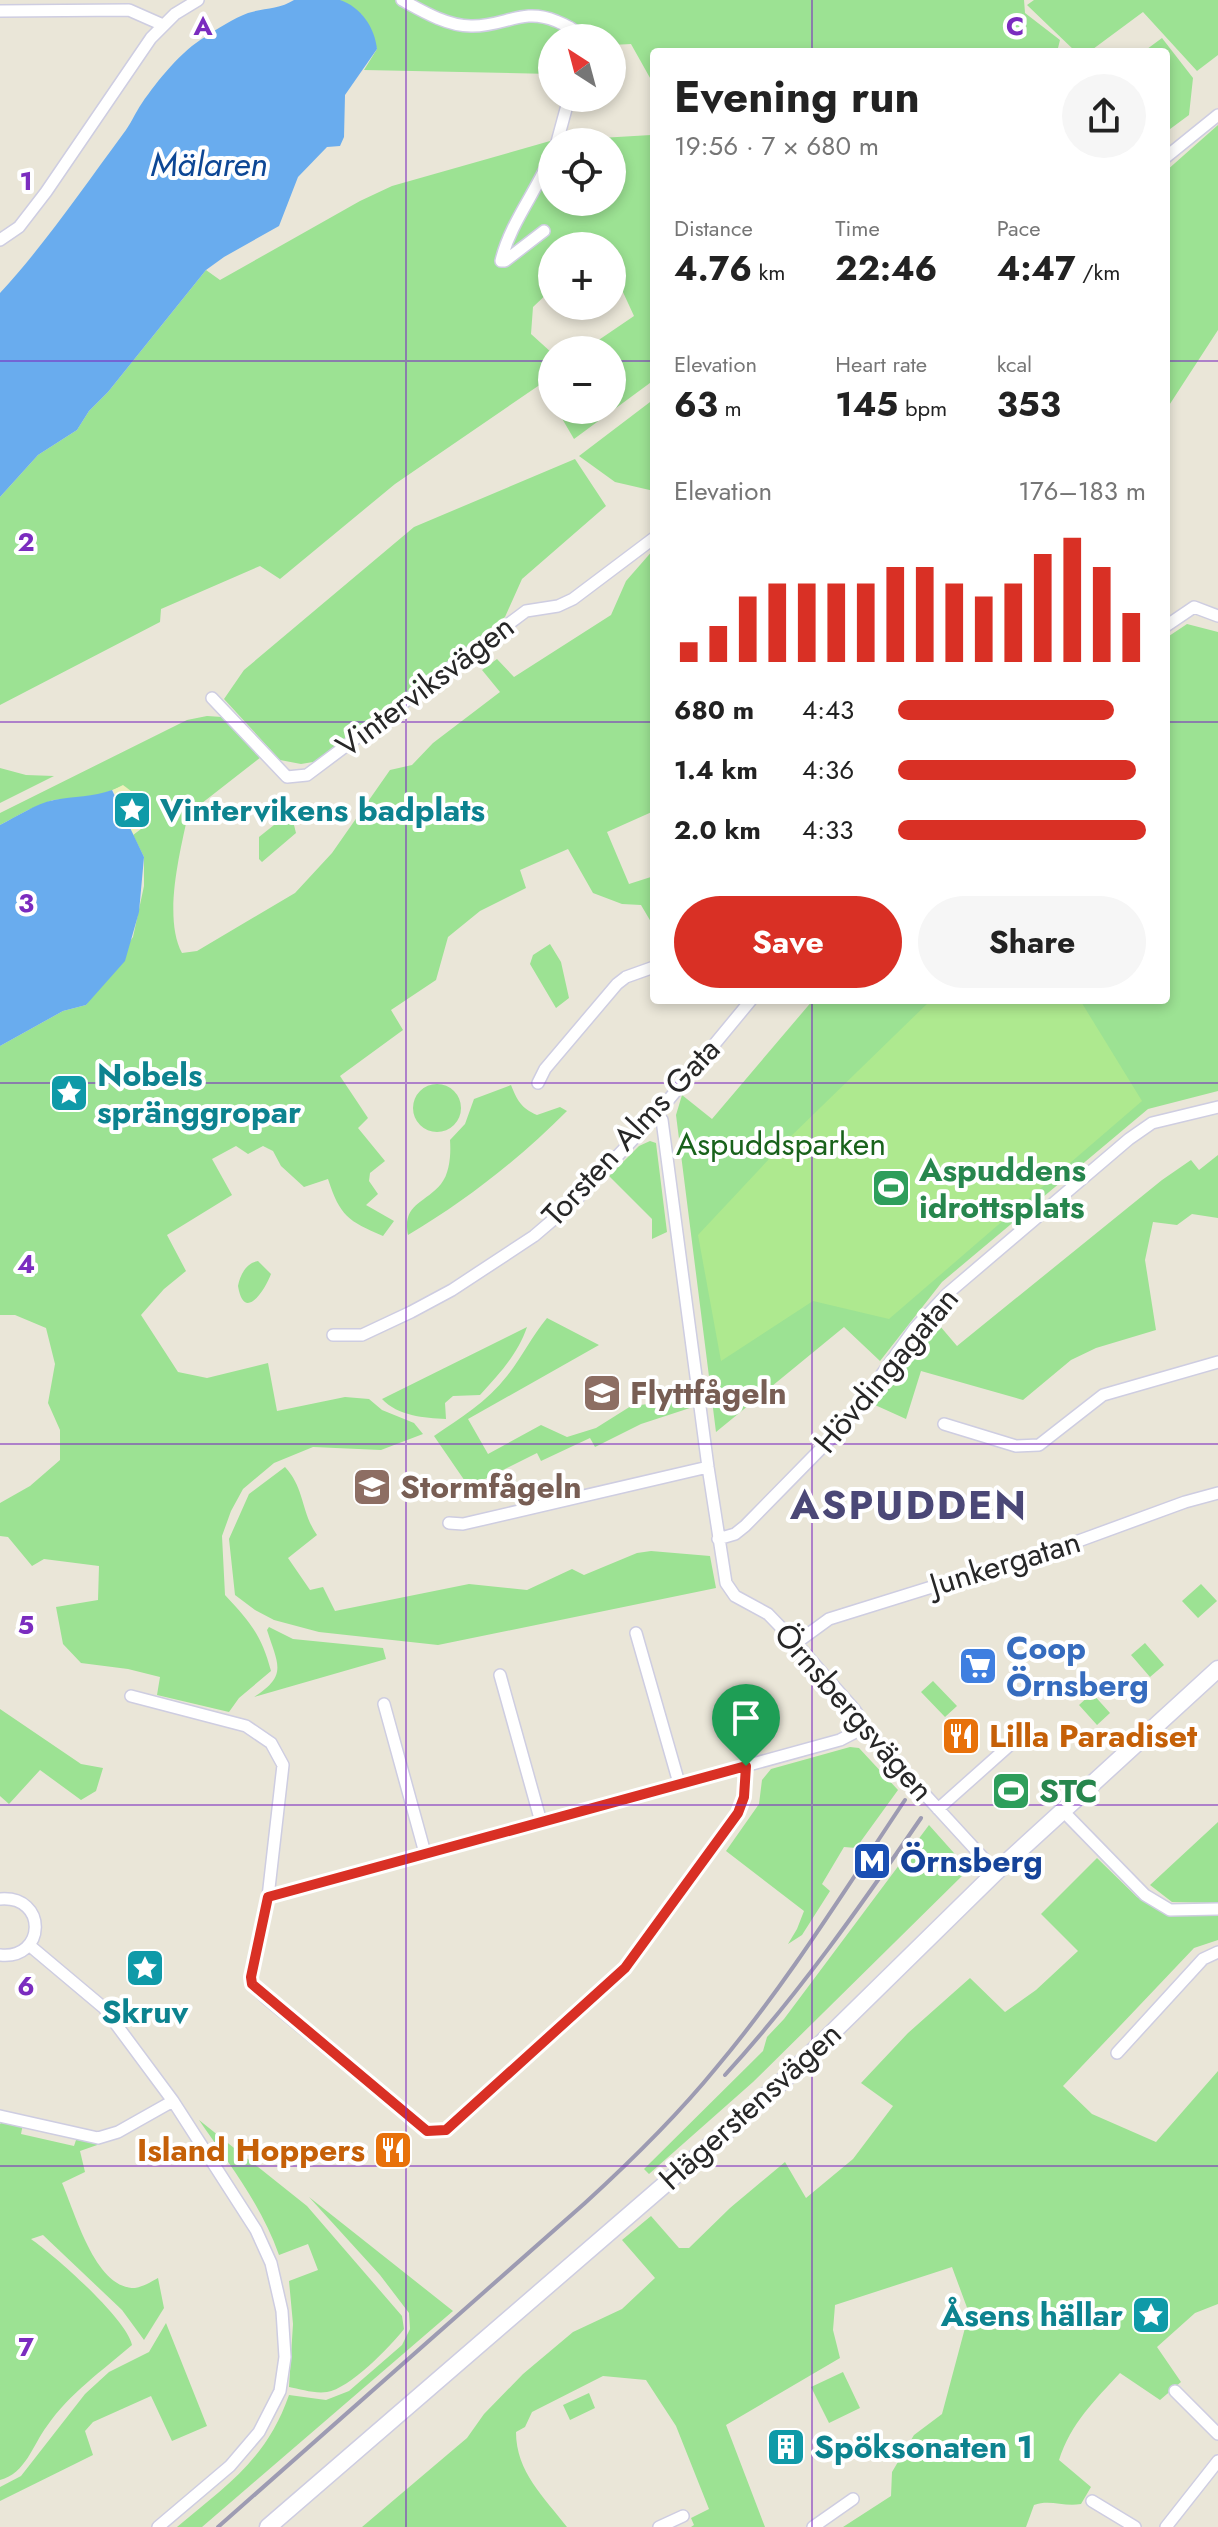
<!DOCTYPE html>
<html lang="en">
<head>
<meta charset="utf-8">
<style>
	:root { --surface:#fff; --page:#f6f6f6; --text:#222; --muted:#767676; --accent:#d93025 }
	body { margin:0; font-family:Jost,sans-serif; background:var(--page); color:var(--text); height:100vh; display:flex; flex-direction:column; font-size:30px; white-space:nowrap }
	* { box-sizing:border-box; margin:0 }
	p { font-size:26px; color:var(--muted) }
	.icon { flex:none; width:44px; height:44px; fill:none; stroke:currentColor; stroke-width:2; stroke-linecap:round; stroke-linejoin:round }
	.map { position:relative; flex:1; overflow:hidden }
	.sheet { position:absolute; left:650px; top:48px; width:520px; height:956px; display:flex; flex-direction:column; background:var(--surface); border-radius:8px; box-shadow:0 4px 12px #0003 }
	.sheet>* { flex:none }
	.needle { width:52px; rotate:324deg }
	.controls { position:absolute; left:538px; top:24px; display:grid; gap:16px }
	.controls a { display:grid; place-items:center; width:88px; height:88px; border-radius:50%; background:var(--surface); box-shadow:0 4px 12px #0003; font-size:40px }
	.pin { position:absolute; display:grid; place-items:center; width:68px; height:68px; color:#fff; margin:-82px -34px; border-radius:50% 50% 50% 0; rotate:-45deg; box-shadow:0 0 8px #0007 }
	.pin .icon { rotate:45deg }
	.round { display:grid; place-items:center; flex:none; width:84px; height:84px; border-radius:42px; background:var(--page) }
	.summary { display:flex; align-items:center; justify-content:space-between; height:136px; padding:0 24px }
	h1 { font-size:44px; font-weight:700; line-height:60px }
	.stats { display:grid; grid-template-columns:repeat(3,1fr); gap:12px; height:136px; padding:8px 24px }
	.stats div { display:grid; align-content:center }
	.stats b { font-size:34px; font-weight:700 }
	.stats small { font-size:22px; font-weight:400 }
	.stats p { font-size:22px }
	.chart { height:224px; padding:16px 24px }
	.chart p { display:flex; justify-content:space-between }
	.chart svg { width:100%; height:144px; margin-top:8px; stroke:var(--accent); stroke-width:6 }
	.primary-button { display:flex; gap:16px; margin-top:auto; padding:16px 24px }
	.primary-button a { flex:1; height:92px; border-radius:48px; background:var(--accent); color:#fff; font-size:32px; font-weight:700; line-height:92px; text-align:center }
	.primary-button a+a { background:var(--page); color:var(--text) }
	ul { padding:0 24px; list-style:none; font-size:26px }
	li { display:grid; grid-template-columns:128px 96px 1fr; align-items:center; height:60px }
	li i { height:20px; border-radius:10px; background:var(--accent) }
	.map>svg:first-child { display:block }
	.green { fill:#9ce293; fill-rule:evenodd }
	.sand { fill:#ecf0ba }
	.pitch { fill:#aee98f }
	.water { fill:#69acee }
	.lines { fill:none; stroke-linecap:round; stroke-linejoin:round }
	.street-casing { stroke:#cecde1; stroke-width:14 }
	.secondary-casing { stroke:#cecde1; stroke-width:19 }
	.street { stroke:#fff; stroke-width:11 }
	.secondary { stroke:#fff; stroke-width:16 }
	.rail { stroke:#9d9bb2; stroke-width:4 }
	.route-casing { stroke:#fff; stroke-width:16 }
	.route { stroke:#d93025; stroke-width:10 }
	.grid { fill:none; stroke:#7b2cbf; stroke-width:2; stroke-opacity:0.55 }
	.labels { text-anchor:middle; stroke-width:8; stroke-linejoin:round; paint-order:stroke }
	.street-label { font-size:32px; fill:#272727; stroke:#fff }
	.culture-label { font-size:32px; font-weight:bold; fill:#0d838f; stroke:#fff; text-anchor:start }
	.park-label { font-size:32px; fill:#19621b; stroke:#fff }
	.leisure-label { font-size:32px; font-weight:bold; fill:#27864d; stroke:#fff; text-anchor:start }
	.education-label { font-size:32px; font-weight:bold; fill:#785e54; stroke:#fff; text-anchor:start }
	.shop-label { font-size:32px; font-weight:bold; fill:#366cbe; stroke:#fff; text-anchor:start }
	.food-label { font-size:32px; font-weight:bold; fill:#c56008; stroke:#fff; text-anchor:start }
	.transit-label { font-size:32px; font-weight:bold; fill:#164399; stroke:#fff; text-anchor:start }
	.water-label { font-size:34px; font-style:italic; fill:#0d4795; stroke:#fff }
	.district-label { font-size:40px; font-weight:bold; letter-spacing:2px; fill:#4b4877; stroke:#fff }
	.grid-label { font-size:26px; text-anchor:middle; font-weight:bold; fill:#7b2cbf; stroke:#fff; stroke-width:8; stroke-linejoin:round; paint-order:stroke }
</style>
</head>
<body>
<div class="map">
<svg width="1218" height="2527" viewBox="0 0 1218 2527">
	<rect width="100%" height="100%" fill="#eae6d8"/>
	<path class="green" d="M339 0H1024L1025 13 1060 40 1057 52H654V85L631 44 612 45V38H552V74L364 70 377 49 362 15Z
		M1034 0H1218V55L1197 71 1143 12 1089 52H1076L1027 5Z
		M1162 38 1193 78 1189 115 1166 132V52H1143Z
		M654 125V380L574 439 557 410H612V350H584L634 316 622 290 612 286V246H552V289L533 307 531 334 552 353V401L541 384 395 484 280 579 260 566 161 609 160 622 0 705V497L38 455 77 430 89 411 108 392 206 270 220 280 360 201 392 186 550 141 651 135ZM552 142H612V202H552Z
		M1218 125V330L1166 410V171Z
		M654 399V491L615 482 579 456Z
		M575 459 606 506 522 579 505 617 319 761 301 764 280 760 224 699 244 670 414 527Z
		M654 549V811L607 832 629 884 654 876V927L641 905 622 904 593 893 568 849 520 870 526 888 480 911 448 937 436 980 391 1010 403 1030 340 1076 368 1118 358 1128 385 1161 370 1173 369 1181 378 1194 366 1205 394 1221 383 1236C348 1221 340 1216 328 1179L304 1187 281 1166 273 1151 263 1146 248 1154 236 1146 212 1159 232 1195 167 1235 186 1271 164 1289 141 1315 178 1372 207 1378 268 1363 277 1411 345 1397 369 1399 382 1410 414 1423 423 1434 381 1450 313 1447 274 1463 243 1489 231 1511 222 1536 225 1595C250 1622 261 1634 271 1671L239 1698 229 1712 157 1695 160 1677 128 1669 81 1663 63 1644 56 1607 98 1600 99 1566 44 1559 32 1566 8 1537 0 1536V1503L30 1486 60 1460V1430L48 1403 55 1364 46 1328 15 1315H0V1046L63 1011 86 1005 133 937 144 886V857L133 835 141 829 123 786 94 797 53 800 28 810 0 825V813L187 720 207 716 222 717 261 757 188 814C180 853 163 917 182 953L197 951 295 893 332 853 390 770 412 765 433 743 500 692 482 670 497 659 514 677 611 615 626 581Z
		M1187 624 1218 632V1091L1148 1109 942 1282 880 1361 844 1327 716 1432 676 1115 682 1095 712 1119 813 1000H1166V638Z
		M0 768 26 775 54 776 0 803Z
		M284 817 293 821 296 833 262 862 259 859V837Z
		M550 944 561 962 569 998 556 1008 530 964 533 955Z
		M413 1108a24 24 0 1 1 48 0a24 24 0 1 1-48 0Z
		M511 1085C517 1100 521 1108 537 1115L560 1107 567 1111C519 1159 467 1200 408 1235 402 1204 424 1204 441 1184 450 1173 451 1154 450 1140L465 1124 474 1099Z
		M650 1141 656 1143 667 1232 652 1239V1219L609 1176 639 1146Z
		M1218 1155V1218L1192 1214 1177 1225 1153 1222 1145 1260 1156 1330 1096 1348 1071 1360 1023 1400 921 1371 906 1419 875 1405 934 1319 957 1346 1162 1180 1191 1160 1199 1170Z
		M258 1261 271 1274C265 1290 244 1323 238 1286 240 1275 246 1263 258 1261Z
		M547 1318 599 1345 468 1419 488 1454 541 1425 567 1437 596 1428 631 1406 692 1399 693 1407 641 1424 595 1447 590 1438 541 1461 537 1453 469 1487 434 1436C460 1418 487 1402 507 1376 522 1357 532 1336 547 1318Z
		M527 1327C518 1354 499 1374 480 1395L453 1396 445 1403 446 1419C424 1418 398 1416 382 1399Z
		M285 1467C305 1488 301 1513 317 1535L288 1558 310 1590 323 1587 335 1611 469 1584 527 1590 572 1569 584 1575 637 1553 651 1551 710 1556 716 1588 438 1645 319 1632 274 1620 255 1610 235 1595 229 1539 249 1494Z
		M1201 1584 1217 1601 1198 1618 1182 1601Z
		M269 1627 293 1639 383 1648 386 1659 254 1697C288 1675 278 1665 267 1630Z
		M1145 1643 1164 1665 1150 1677 1131 1655Z
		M933 1681 957 1706 945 1717 921 1692Z
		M1092 1693 1110 1713 1097 1725 1079 1705Z
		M0 1709 81 1764 103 1768 96 1791 81 1800 40 1770 9 1804 0 1796Z
		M850 1747 859 1748 898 1790 856 1848 844 1847 822 1884 830 1891 802 1935 788 1944 797 1929 804 1911 726 1851 759 1804 762 1780 771 1769Z
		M1218 1822V1903L1172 1902 1150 1885Z
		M929 1825 962 1862 963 1875 753 2082 649 2174 644 2169 763 2051 767 2037 784 2019Z
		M1097 1858 1137 1897 1167 1913 1218 1916V1940L1194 1948 1063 2086 1092 2114 1156 2142 1218 2071V2304L1195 2313 1157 2347 1181 2382 1160 2400 1120 2373C1095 2400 1071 2423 1059 2460L1091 2487 1081 2504C1063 2507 1050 2499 1034 2505L1026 2527H843L891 2496 892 2472 914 2435 942 2414 969 2313 952 2267 835 2305 833 2330 840 2358 726 2425 765 2527H691L694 2525 691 2518 709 2509 676 2426 646 2380 603 2376 532 2412 525 2427 516 2432C516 2472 544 2497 567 2527H362L467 2438 484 2414 523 2374 573 2332 622 2309 655 2278 622 2240 651 2216 679 2248H689L730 2208 785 2162 806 2198 853 2159 893 2106 861 2083 908 2033 970 1978 1005 2012 1036 1990 1078 1951 1041 1914Z
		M199 2120 307 2206 402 2316 404 2329C390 2347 349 2389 327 2392 315 2394 300 2389 289 2387L293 2324 289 2281 318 2270 308 2244 279 2255C261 2204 229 2164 199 2120Z
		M3 2121 23 2124 21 2134 74 2146 77 2137 100 2144 80 2151 85 2172 62 2183C75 2212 95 2289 135 2288 142 2287 151 2282 158 2278L164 2308 144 2340 122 2310 43 2235 31 2239C54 2255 127 2319 132 2345 102 2371 70 2393 47 2426 32 2446 26 2473 0 2480V2124Z
		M309 2197 453 2311 202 2527H177C226 2486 267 2459 289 2395L326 2400 349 2391 402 2345 410 2329 409 2313 380 2275Z
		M166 2323 207 2426 172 2441 151 2396 93 2422 85 2431 93 2455 0 2501V2487L21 2476 85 2394 109 2372 149 2352Z
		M843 2372 860 2408 829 2423 811 2387Z
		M589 2393 595 2408 570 2420 563 2405Z"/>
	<path class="sand" d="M123 785 131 791 147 819 133 835 113 790Z"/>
	<path class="pitch" d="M931 1000H1080L1142 1101 889 1319 813 1301 721 1361 698 1235 785 1142Z"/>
	<path class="water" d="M294 0C308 0 327 0 340 0 361 7 375 28 377 49L345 95 344 137 340 146 327 147 298 177 279 226 224 257 206 270 108 392 89 411 77 430 38 455 0 497V293C46 243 83 188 123 134 131 124 135 113 142 103 158 80 181 51 205 37 217 29 234 18 248 13 264 8 280 9 294 0Z
		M112 790 144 857 139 912 125 961 86 1005 63 1011 0 1046V825C18 816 35 804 54 800 74 796 93 797 112 790Z"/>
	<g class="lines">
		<defs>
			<path id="street" d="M402 0C422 11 447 26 471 26 504 27 522 7 556 21 567 26 574 28 581 38
				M0 11 129 10 163 25
				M557 142 569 98
				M1166 157 1218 115
				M544 231 505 261H501C510 223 537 191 552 154
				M0 240 19 227 46 192 151 38 175 14 198 0
				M1166 626 1194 607 1218 616
				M212 698 287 777 307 775 526 611 558 606 573 599 654 538
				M538 1083 545 1069 617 984 626 977 654 967
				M656 1115 662 1120 708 1467 726 1583 735 1596 768 1614 796 1643 854 1709 875 1740 996 1872
				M333 1335H362L411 1312 452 1290 534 1236 575 1201 656 1115 751 1000
				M944 1424 1016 1446 1039 1445 1103 1395 1218 1362
				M449 1523 463 1524 708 1467
				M718 1539 735 1534 745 1526 849 1420 915 1328 947 1294 1129 1139 1152 1123 1218 1107
				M636 1633 679 1783
				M796 1643 829 1619 1073 1543 1185 1502 1218 1493
				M500 1675 541 1822
				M131 1696 246 1726 271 1743 283 1765 268 1897 251 1977 252 1984 266 1998 427 2131 446 2130 625 1968 738 1813 744 1797 746 1766
				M384 1704 425 1853
				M938 1809 1011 1744
				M1062 1810 1145 1895 1170 1910 1218 1909
				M268 1897 840 1740 865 1727
				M0 1899C48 1895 46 1960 0 1955
				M29 1945 104 2008 173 2101 256 2230 271 2263 282 2311 285 2357 280 2391 259 2432 230 2466 158 2527
				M1117 2053 1203 1959 1218 1952
				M0 2116 98 2138 118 2132 173 2101
				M1175 2391 1218 2434
				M1092 2501 1135 2527
				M659 2527 683 2516
				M813 2527 853 2499
				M1166 2527 1218 2461"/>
			<path id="secondary" d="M268 2527 737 2122 786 2078 996 1872 1218 1669"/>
		</defs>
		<use href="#street" class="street-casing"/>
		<use href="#secondary" class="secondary-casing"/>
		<use href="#street" class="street"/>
		<use href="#secondary" class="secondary"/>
		<path class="rail" d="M725 2075C798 1995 860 1907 921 1818
			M218 2527 585 2203C631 2161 676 2117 716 2068 786 1985 844 1891 905 1800"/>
	</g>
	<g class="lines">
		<defs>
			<path id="route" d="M746 1766 744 1797 738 1813 625 1968 446 2130 427 2131 252 1984 251 1977 268 1897Z"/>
		</defs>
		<use href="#route" class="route-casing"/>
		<use href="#route" class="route"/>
	</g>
	<path class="grid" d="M406 0V2527M812 0V52M0 361H552M612 361H654M1166 361H1218M0 722H654M1166 722H1218M812 1000V2527M0 1083H1218M0 1444H1218M0 1805H1218M0 2166H1218"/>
	<defs>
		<symbol id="sight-square" viewBox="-11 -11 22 22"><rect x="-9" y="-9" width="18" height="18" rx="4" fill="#0f9aa8" stroke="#fff"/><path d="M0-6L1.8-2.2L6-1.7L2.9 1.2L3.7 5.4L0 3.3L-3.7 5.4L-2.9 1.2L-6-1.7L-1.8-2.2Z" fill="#fff"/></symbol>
		<symbol id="stadium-square" viewBox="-11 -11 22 22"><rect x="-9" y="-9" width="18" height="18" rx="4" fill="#2e9e5b" stroke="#fff"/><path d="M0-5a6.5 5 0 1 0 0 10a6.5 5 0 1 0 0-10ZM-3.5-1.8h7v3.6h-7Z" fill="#fff"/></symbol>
		<symbol id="school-square" viewBox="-11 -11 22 22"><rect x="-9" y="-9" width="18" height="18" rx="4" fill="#8d6e63" stroke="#fff"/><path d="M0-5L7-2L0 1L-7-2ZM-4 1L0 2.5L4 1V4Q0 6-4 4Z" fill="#fff"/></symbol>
		<symbol id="supermarket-square" viewBox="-11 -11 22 22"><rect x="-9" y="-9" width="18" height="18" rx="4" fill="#3f7fe0" stroke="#fff"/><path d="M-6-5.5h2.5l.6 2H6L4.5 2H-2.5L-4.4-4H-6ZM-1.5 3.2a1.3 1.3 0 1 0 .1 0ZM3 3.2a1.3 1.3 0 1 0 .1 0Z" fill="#fff"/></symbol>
		<symbol id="restaurant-square" viewBox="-11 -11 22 22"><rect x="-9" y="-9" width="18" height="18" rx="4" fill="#e8710a" stroke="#fff"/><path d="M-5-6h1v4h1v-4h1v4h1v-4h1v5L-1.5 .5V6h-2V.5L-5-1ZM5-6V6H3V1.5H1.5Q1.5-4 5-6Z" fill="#fff"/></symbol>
		<symbol id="metro-square" viewBox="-11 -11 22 22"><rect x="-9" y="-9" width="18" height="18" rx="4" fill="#1a4fb4" stroke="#fff"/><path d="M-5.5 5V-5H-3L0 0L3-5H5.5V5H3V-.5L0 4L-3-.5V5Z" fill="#fff"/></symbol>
		<symbol id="building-square" viewBox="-11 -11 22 22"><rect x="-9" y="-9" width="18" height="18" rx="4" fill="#0f9aa8" stroke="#fff"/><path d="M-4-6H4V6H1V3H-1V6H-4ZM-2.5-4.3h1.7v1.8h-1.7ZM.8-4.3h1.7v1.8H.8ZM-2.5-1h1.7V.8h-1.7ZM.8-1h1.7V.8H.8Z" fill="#fff"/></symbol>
	</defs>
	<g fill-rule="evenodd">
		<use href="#sight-square" x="110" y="788" width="44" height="44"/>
		<use href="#sight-square" x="47" y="1071" width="44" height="44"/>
		<use href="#stadium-square" x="869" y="1166" width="44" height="44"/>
		<use href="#school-square" x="580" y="1371" width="44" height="44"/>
		<use href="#school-square" x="350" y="1465" width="44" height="44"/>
		<use href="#supermarket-square" x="956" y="1644" width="44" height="44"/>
		<use href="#restaurant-square" x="939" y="1714" width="44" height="44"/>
		<use href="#stadium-square" x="989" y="1769" width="44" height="44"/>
		<use href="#metro-square" x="850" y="1839" width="44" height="44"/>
		<use href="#sight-square" x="123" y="1946" width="44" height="44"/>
		<use href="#restaurant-square" x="371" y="2128" width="44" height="44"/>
		<use href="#sight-square" x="1129" y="2293" width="44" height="44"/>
		<use href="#building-square" x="764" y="2425" width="44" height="44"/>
	</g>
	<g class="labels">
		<g class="street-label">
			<text transform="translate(425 686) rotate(-37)" y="11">Vinterviksvägen</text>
			<text transform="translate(631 1132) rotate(-47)" y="11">Torsten Alms Gata</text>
			<text transform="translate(886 1370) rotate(-50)" y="11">Hövdingagatan</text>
			<text transform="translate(1005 1563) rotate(-17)" y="11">Junkergatan</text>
			<text transform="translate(854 1712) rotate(49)" y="11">Örnsbergsvägen</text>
			<text transform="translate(750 2106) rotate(-42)" y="11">Hägerstensvägen</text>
		</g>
		<g class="culture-label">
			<text x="160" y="821">Vintervikens badplats</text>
			<text x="97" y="1086">Nobels<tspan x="97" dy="37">spränggropar</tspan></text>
			<text x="145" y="2023" text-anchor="middle">Skruv</text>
			<text x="1123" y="2326" text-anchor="end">Åsens hällar</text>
			<text x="814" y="2458">Spöksonaten 1</text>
		</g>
		<g class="park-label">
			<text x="781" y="1155">Aspuddsparken</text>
		</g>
		<g class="leisure-label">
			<text x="919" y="1181">Aspuddens<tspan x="919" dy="37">idrottsplats</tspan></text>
			<text x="1039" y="1802">STC</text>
		</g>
		<g class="education-label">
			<text x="630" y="1404">Flyttfågeln</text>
			<text x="400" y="1498">Stormfågeln</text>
		</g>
		<g class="shop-label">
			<text x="1006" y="1659">Coop<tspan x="1006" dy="37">Örnsberg</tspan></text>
		</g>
		<g class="food-label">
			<text x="989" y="1747">Lilla Paradiset</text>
			<text x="365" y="2161" text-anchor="end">Island Hoppers</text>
		</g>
		<g class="transit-label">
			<text x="900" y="1872">Örnsberg</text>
		</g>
		<g class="water-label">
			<text x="209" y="176">Mälaren</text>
		</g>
		<g class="district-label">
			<text x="909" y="1519">ASPUDDEN</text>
		</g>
	</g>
	<g class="grid-label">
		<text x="203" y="35">A</text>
		<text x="1015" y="35">C</text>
		<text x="26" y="190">1</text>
		<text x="26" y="551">2</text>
		<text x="26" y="912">3</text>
		<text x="26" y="1273">4</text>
		<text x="26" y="1634">5</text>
		<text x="26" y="1995">6</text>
		<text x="26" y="2356">7</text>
	</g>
</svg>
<div class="controls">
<a><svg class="needle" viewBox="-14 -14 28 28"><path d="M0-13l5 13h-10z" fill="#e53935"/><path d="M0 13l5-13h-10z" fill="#767676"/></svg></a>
<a><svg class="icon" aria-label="locate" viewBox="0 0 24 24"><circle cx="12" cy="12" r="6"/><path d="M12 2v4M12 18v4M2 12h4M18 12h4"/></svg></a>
<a>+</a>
<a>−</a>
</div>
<div class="pin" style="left:746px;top:1766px;background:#1e9e55"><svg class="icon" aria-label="arrive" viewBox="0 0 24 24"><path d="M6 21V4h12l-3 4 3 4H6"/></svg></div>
<section class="sheet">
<div class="summary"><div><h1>Evening run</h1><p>19:56 · 7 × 680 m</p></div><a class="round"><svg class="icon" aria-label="share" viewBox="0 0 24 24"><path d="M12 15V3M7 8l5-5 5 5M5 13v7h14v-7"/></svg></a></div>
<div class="stats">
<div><p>Distance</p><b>4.76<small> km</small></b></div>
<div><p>Time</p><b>22:46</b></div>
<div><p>Pace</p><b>4:47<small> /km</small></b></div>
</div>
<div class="stats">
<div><p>Elevation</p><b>63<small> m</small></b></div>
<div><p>Heart rate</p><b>145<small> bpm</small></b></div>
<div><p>kcal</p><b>353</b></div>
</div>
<div class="chart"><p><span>Elevation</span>176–183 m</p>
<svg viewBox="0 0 160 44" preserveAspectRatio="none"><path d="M5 44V38M15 44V33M25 44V24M35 44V20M45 44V20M55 44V20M65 44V20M75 44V15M85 44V15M95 44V20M105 44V24M115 44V20M125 44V11M135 44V6M145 44V15M155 44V29"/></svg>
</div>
<ul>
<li><b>680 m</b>4:43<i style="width:87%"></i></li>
<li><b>1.4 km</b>4:36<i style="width:96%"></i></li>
<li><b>2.0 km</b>4:33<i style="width:100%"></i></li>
</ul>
<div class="primary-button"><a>Save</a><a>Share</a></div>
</section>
</div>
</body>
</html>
